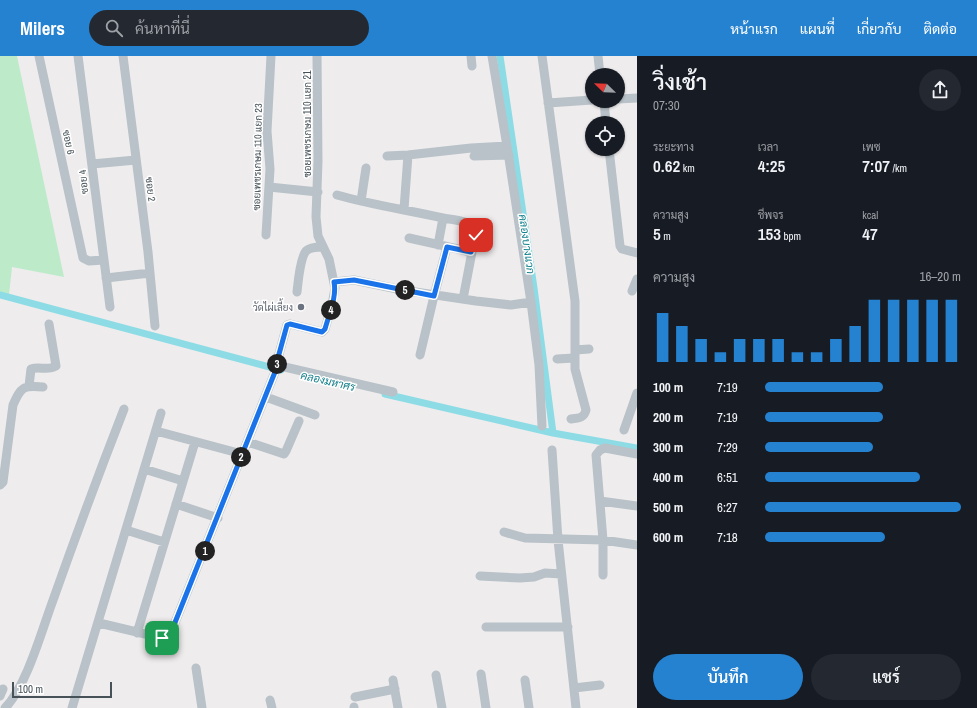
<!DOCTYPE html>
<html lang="th">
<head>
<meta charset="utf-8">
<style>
	:root { --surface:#171b24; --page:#242831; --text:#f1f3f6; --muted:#9ea1a6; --accent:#2582d0 }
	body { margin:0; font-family:"Archivo Narrow",Sarabun,sans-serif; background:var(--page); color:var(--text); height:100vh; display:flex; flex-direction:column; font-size:15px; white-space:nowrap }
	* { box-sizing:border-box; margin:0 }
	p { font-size:13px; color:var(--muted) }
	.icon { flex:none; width:22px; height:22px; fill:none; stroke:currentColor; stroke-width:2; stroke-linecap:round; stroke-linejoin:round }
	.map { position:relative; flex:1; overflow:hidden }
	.sheet { display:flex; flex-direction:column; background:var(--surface); width:340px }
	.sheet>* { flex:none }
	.needle { width:26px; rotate:293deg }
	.fabs { position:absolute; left:585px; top:12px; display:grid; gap:8px }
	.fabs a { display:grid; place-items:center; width:40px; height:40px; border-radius:50%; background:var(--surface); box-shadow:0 1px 3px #0004; font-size:20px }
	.scale { position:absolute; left:12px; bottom:10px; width:100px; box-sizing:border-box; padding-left:4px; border:2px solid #465258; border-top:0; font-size:11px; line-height:14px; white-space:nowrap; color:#465258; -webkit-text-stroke:3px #fff; paint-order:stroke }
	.pin { position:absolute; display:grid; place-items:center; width:34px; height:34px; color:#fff; margin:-17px; border-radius:8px; box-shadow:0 2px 6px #0006 }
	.km { position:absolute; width:20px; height:20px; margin:-10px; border-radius:50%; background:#222; color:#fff; font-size:11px; line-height:20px; text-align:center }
	.round { display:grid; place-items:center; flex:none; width:42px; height:42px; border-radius:21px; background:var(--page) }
	.head { display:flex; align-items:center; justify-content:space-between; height:68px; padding:0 16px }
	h1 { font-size:22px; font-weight:600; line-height:30px }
	.figures { display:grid; grid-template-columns:repeat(3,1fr); gap:6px; height:68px; padding:4px 16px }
	.figures div { display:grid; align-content:center }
	.figures b { font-size:17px; font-weight:600 }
	.figures small { font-size:11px; font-weight:400 }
	.figures p { font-size:11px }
	.chart { height:112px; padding:8px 16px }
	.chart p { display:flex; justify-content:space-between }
	.chart svg { width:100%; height:72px; margin-top:4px; stroke:var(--accent); stroke-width:6 }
	.primary-button { display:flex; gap:8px; margin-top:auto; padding:8px 16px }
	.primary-button a { flex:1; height:46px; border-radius:24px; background:var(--accent); color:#fff; font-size:16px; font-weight:600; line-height:46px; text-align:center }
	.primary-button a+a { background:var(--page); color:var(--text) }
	ul { padding:0 16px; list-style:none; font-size:13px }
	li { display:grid; grid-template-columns:64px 48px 1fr; align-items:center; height:30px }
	li i { height:10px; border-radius:5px; background:var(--accent) }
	header { display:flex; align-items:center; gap:24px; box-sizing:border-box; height:56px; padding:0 20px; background:var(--accent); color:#fff }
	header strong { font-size:19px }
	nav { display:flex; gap:22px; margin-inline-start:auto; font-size:14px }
	.search { width:280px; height:36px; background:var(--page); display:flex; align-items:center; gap:10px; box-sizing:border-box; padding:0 14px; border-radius:22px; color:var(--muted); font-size:15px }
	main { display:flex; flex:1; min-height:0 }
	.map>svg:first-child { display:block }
	.green { fill:#bdebca }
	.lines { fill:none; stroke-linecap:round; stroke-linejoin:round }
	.canal { stroke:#8ddce5; stroke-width:7 }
	.minor { stroke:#b8c2c8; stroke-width:9 }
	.route-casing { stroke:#fff; stroke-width:8 }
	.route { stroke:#1a73e8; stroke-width:5 }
	.worship-dot { fill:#6b7280; stroke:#fff; stroke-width:1.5 }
	.labels { text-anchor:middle; stroke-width:3; stroke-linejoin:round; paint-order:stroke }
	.street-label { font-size:10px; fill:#465258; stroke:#fff }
	.worship-label { font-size:10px; fill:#5b616d; stroke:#fff; text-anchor:end }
	.water-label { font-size:11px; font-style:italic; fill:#16828e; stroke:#fff }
</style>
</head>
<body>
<header>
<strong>Milers</strong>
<div class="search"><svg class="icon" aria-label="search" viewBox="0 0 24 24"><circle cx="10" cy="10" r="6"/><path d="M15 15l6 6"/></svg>ค้นหาที่นี่</div>
<nav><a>หน้าแรก</a><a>แผนที่</a><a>เกี่ยวกับ</a><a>ติดต่อ</a></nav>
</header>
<main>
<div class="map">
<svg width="637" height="652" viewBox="0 0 637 652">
	<rect width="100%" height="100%" fill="#efeced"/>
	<path class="green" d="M0 0H17L64 221 12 211 9 239 0 236Z"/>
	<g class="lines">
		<path class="canal" d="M500 0 534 232 553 377
			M0 239 281 314
			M385 338 553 377 637 392"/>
		<path class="minor" d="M39 0 83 202 89 205 103 204
			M78 0 110 251
			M123 0 148 196 155 270
			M471 0 472 10
			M492 0 507 90 531 246 539 309 542 370
			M542 0 575 245V313L586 354C584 362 579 362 571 363
			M598 0 600 19
			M618 43 637 42
			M604 45 606 67
			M548 47 592 44
			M609 93 620 190 622 193 637 197
			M387 100 408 99 471 92 507 90
			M474 100 509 99
			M92 108 136 104
			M269 131 318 136
			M337 139C372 149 408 154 443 162L438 189
			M361 145 366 112
			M404 153 408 99
			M443 162C454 164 470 164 476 175L463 243
			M266 179 270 113 267 75 271 0
			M409 182 471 196
			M106 222 150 217
			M334 226 354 224 402 234 476 245 511 249 531 246
			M632 235 637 223
			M297 236C298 227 300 202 306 195 310 191 317 191 322 191
			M575 294 589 293
			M420 299 434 240 447 191
			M557 303 574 302
			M276 309 393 336
			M29 330 31 313C39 310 48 315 56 310L49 268
			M266 341 315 359
			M624 374 637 337
			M156 375 242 398
			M248 386 284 398 286 395 299 365
			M552 394 558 484 576 652
			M144 413 183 425
			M0 429 3 426 13 349C21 331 23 329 43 331
			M600 445 637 450
			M176 448 218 462
			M126 474 164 486
			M504 476 525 482 603 484 637 489
			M603 519V484L596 399 600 394 605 392 637 398
			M480 520 520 522 534 521 545 517 561 518
			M99 567 162 582H167L170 579 277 311 276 309 287 269 290 268 322 276 325 273 332 249 335 232 329 203 318 180 316 161 318 105 317 0
			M486 571H568
			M137 577 195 386
			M196 612 202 652
			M481 618 486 652
			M436 619 442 652
			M393 624 398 652
			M525 624 529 652
			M574 632 600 629
			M0 640 3 633
			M355 641 395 633
			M270 644 272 652
			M354 651V652
			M5 652C26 631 41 577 52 547 75 482 99 417 124 353
			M72 652 161 357"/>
	</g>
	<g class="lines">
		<defs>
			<path id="route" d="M162 582H167L170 579 277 311 276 309 287 269 290 268 322 276 325 273C329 258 337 241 334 226L354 224 434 240 447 191 471 196 476 179"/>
		</defs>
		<use href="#route" class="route-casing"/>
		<use href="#route" class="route"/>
	</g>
	<circle class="worship-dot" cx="301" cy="251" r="4"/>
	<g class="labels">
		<g class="street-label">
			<text transform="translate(307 68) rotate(-90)" y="4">ซอยเพชรเกษม 110 แยก 21</text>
			<text transform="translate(69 86) rotate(78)" y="4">ซอย 6</text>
			<text transform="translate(257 101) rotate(-89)" y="4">ซอยเพชรเกษม 110 แยก 23</text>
			<text transform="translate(83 126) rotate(-96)" y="4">ซอย 4</text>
			<text transform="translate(151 133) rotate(83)" y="4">ซอย 2</text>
		</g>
		<g class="worship-label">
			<text x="293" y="255">วัดไผ่เลี้ยง</text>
		</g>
		<g class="water-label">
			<text transform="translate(527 188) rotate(82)" y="4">คลองบางแวก</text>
			<text transform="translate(328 325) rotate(13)" y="4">คลองมหาศร</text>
		</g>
	</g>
</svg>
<div class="fabs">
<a><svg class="needle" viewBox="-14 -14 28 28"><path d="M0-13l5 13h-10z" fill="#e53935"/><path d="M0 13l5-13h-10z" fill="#9ea1a6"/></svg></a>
<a><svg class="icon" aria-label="locate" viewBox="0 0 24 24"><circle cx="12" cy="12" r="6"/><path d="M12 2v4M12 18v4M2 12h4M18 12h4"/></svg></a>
</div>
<div class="scale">100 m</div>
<div class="pin" style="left:162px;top:582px;background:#1e9e55"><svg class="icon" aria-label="arrive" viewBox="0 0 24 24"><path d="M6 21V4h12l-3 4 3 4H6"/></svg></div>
<div class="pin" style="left:476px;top:179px;background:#d93025"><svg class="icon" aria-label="check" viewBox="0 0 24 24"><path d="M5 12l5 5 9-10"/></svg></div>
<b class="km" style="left:205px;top:495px">1</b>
<b class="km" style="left:241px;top:401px">2</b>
<b class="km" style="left:277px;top:308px">3</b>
<b class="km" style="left:331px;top:254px">4</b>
<b class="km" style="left:405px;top:234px">5</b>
</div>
<section class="sheet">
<div class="head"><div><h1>วิ่งเช้า</h1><p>07:30</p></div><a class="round"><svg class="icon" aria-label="share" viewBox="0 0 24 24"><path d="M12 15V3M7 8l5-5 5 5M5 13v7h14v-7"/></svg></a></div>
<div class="figures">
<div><p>ระยะทาง</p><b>0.62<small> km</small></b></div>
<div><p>เวลา</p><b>4:25</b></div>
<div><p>เพซ</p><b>7:07<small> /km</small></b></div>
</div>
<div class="figures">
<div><p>ความสูง</p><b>5<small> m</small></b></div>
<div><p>ชีพจร</p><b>153<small> bpm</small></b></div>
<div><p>kcal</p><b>47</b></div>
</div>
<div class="chart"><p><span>ความสูง</span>16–20 m</p>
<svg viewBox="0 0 160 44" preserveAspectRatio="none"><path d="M5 44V14M15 44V22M25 44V30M35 44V38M45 44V30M55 44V30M65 44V30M75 44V38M85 44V38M95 44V30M105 44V22M115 44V6M125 44V6M135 44V6M145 44V6M155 44V6"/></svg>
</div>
<ul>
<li><b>100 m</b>7:19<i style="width:60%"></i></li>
<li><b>200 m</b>7:19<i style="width:60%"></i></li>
<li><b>300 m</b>7:29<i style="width:55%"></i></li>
<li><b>400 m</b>6:51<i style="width:79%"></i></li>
<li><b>500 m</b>6:27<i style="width:100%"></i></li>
<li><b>600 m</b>7:18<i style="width:61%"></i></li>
</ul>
<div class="primary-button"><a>บันทึก</a><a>แชร์</a></div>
</section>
</main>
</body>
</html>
